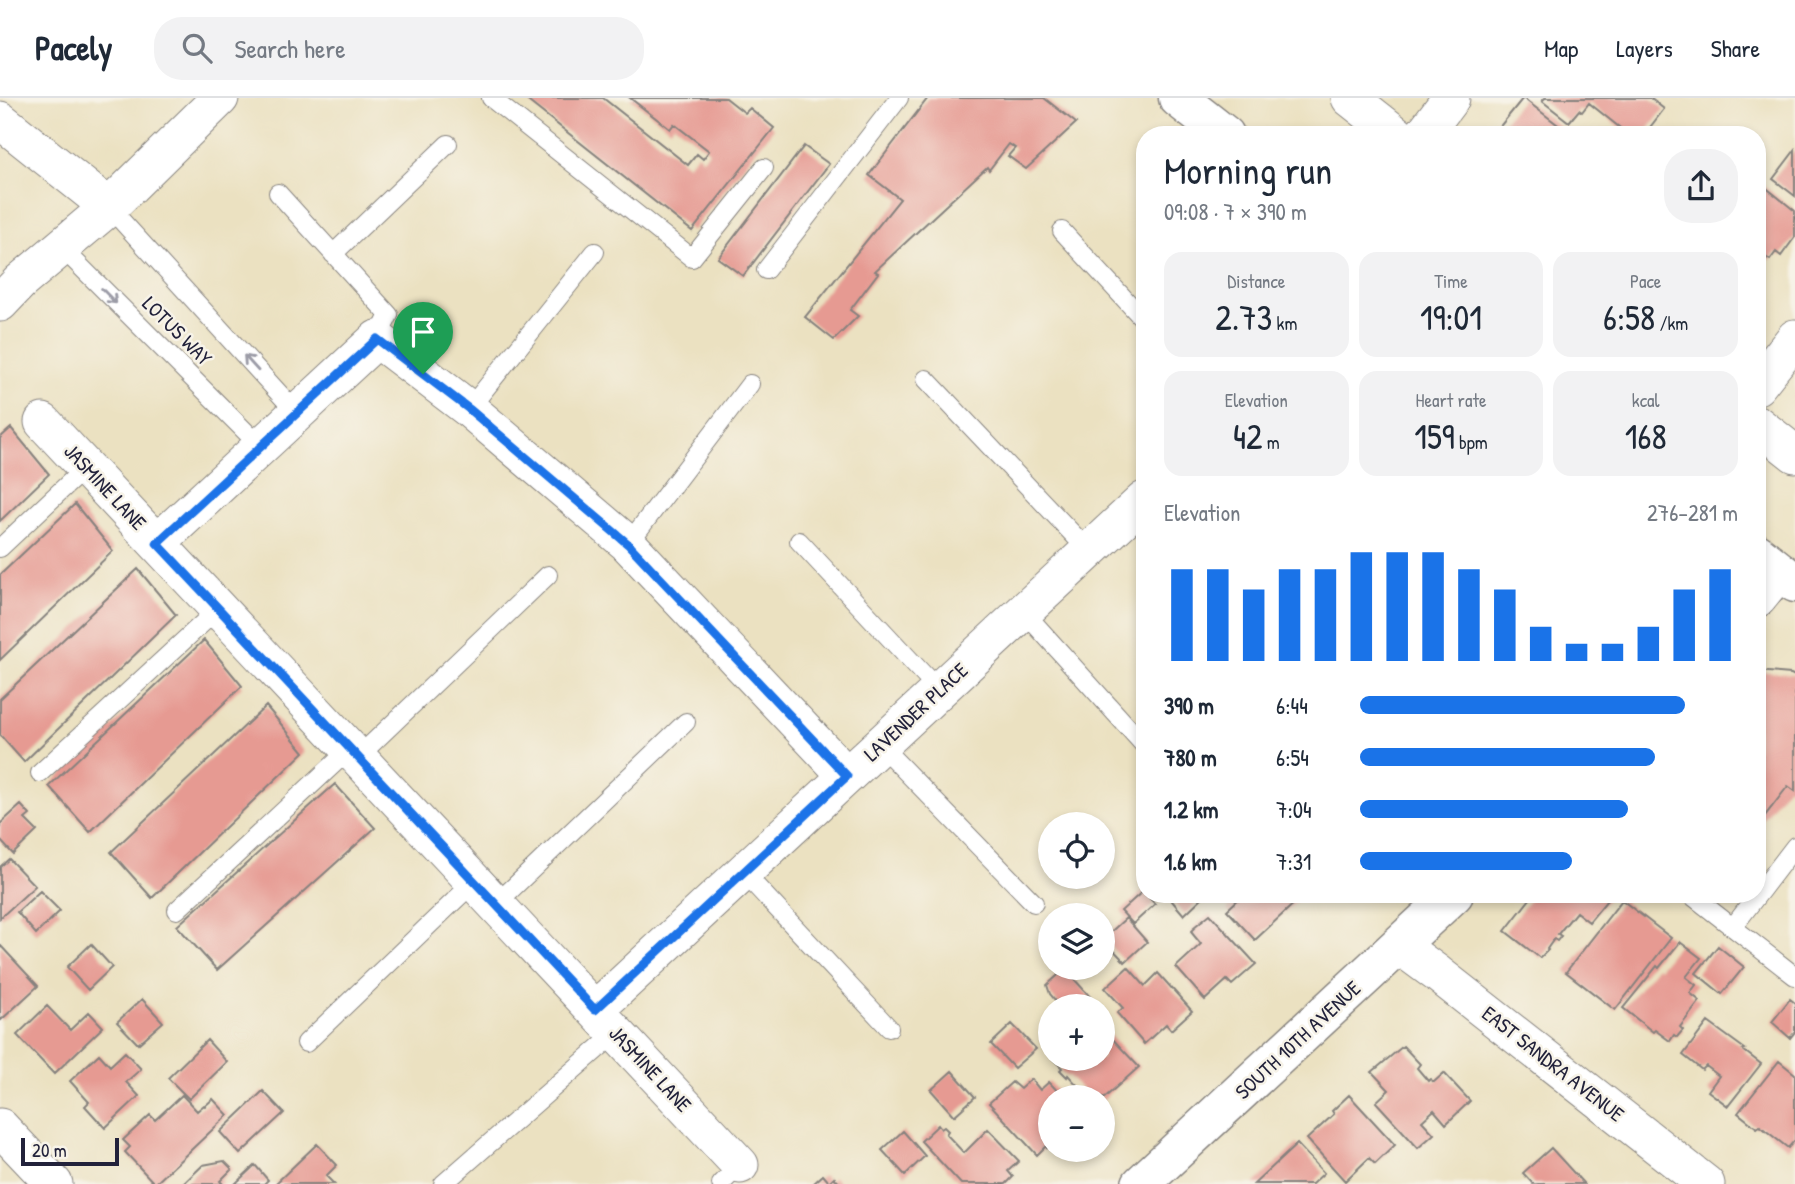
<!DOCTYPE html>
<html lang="en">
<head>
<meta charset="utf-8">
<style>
	:root { --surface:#fff; --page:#f2f2f3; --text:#1f2937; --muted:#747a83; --line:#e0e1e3; --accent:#1a73e8 }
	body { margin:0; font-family:"Patrick Hand",sans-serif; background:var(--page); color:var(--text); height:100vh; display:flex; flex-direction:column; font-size:26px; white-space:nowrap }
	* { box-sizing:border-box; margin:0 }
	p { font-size:23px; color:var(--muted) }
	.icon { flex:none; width:38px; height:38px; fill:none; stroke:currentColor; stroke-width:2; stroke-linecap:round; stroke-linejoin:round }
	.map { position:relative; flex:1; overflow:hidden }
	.sheet { position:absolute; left:1136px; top:28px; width:630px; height:777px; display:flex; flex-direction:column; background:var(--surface); border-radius:28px; box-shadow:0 4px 10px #0003 }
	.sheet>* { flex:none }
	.fabs { position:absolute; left:1038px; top:714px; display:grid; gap:14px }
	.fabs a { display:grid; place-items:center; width:77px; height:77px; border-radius:50%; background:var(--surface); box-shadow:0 4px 10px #0003; font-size:35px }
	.scale { position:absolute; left:21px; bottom:18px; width:98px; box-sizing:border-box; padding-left:7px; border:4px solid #22223b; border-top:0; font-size:19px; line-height:24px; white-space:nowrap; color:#22223b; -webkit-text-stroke:5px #f7f3e8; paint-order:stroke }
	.pin { position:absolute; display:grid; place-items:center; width:60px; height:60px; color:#fff; margin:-72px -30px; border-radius:50% 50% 50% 0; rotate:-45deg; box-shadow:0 0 7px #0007 }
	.pin .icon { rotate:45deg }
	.round { display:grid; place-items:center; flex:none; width:74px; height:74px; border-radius:28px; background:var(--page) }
	.head { display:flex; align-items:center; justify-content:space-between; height:119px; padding:0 28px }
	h1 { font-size:38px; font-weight:600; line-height:52px }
	.stats { display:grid; grid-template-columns:repeat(3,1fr); gap:10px; height:119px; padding:7px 28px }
	.stats div { display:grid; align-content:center; border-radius:18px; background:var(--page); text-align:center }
	.stats b { font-size:35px; font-weight:600 }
	.stats small { font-size:19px; font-weight:400 }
	.stats p { font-size:19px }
	.chart { height:196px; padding:14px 28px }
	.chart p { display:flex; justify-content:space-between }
	.chart svg { width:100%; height:126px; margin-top:7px; stroke:var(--accent); stroke-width:6 }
	ul { padding:0 28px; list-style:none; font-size:23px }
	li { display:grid; grid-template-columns:112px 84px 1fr; align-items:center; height:52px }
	li i { height:18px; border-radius:9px; background:var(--accent) }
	header { display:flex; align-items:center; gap:42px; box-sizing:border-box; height:98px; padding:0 35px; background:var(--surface); border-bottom:2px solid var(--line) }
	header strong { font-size:33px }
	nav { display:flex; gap:38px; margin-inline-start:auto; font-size:24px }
	.search { width:490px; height:63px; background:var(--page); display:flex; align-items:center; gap:18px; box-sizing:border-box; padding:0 24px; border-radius:28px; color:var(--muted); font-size:26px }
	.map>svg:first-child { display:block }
	.building { fill:#e69a92 }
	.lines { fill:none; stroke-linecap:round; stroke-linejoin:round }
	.service-casing { stroke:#86827e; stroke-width:20 }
	.minor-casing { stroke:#86827e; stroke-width:39 }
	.tertiary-casing { stroke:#86827e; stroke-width:41 }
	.primary-casing { stroke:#86827e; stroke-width:41 }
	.service { stroke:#fff; stroke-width:18 }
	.minor { stroke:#fff; stroke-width:37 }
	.tertiary { stroke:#fff; stroke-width:38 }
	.primary { stroke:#fff; stroke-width:38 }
	.oneway { stroke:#9c9ca7 }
	.route-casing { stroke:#fff; stroke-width:14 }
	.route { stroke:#1a73e8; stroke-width:9 }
	.labels { text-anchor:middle; stroke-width:5; stroke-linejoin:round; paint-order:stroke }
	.street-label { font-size:21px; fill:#22223b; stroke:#f7f3e8 }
</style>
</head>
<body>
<header>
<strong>Pacely</strong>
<div class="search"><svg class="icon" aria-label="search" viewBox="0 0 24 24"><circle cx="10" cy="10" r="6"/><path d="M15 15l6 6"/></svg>Search here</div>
<nav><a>Map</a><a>Layers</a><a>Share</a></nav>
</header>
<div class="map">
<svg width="1795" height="1086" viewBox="0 0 1795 1086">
	<rect width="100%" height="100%" fill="#f7f3e8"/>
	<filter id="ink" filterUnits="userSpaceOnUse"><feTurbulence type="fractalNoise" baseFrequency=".0143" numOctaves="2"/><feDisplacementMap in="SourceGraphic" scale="14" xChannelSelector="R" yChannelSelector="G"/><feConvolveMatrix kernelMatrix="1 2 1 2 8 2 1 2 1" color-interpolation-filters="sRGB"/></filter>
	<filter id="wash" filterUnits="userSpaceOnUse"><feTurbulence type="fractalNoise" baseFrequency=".00686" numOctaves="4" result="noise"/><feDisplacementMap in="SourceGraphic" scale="28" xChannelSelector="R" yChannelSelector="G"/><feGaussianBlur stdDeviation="1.57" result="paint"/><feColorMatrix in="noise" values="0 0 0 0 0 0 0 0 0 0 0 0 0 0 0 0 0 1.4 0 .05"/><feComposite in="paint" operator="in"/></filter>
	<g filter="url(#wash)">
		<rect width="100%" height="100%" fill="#ebe1c1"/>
		<g id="blocks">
			<path class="building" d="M524 0H603L688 67 697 56 703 61 709 53 674 26 670 31 630 0H726L745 15 750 10 774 30 692 133Z
				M928 0H1044L1076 25 1026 71 1008 58 1015 50 1009 46 989 72 987 69 875 173 878 175 850 212 858 218 834 242 805 219 900 101 869 77Z
				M1523 0 1562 30 1556 37H1493Z
				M1545 0H1650L1664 11 1644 37H1629L1589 5 1582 14 1579 12 1569 24 1542 3Z
				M804 48 829 66 743 178 718 160Z
				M1795 52V98L1773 81Z
				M1764 88 1795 113V139L1781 158 1776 154 1770 162 1764 158 1757 167V97Z
				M11 330 49 376 0 423V340Z
				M75 406 113 453 0 562V477Z
				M138 471 176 517 24 664 0 637V601Z
				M204 542 242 588 90 734 49 688Z
				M1757 573 1791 576 1795 578V693L1788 688 1757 728Z
				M266 608 304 654 152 800 111 754Z
				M335 686 375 730 217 872 177 828Z
				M21 707 30 717 25 721 37 733 13 756 0 742V726Z
				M9 761 35 788 0 820V769Z
				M40 793 60 813 36 836 17 814Z
				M1143 793 1155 806 1133 826 1121 813Z
				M1166 796H1206L1184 817Z
				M1244 796H1294L1299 801 1255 842 1227 812Z
				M1534 796H1612L1589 824 1576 814 1558 836 1561 838 1557 843 1554 841 1547 851 1548 852 1540 860 1505 833Z
				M1622 802 1671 840 1615 912 1566 874Z
				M1210 816 1256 866 1232 887 1227 882 1205 902 1176 869 1201 846 1191 834 1195 830 1194 829Z
				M1126 820 1147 844 1125 864 1103 841Z
				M1680 844 1701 860 1686 879 1696 887 1690 895 1700 903 1680 929 1683 932 1677 939 1674 937 1670 943 1655 932 1653 934 1623 910 1657 868 1659 870Z
				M91 846 112 869 88 892 67 869Z
				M0 847 38 888 1 922 0 920Z
				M1718 848 1744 869 1722 896 1696 875Z
				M1128 869 1145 888 1158 875 1192 913 1171 932 1166 926 1144 946 1117 915 1123 910 1105 890Z
				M1065 871 1093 902 1087 908H1060L1050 896 1047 887Z
				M142 901 163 924 138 946 117 924Z
				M1790 901 1795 905V934L1790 940 1772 924Z
				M47 908 70 932 89 914 103 929 54 976 17 937Z
				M1708 924 1745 951 1743 952 1761 966 1728 1008 1708 993 1719 978 1706 968 1702 972 1683 957Z
				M1012 926 1036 951 1014 970 991 946Z
				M1107 935 1139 969 1102 1002V999H1088L1068 977 1067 979 1060 972 1062 970 1053 961H1102V939Z
				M207 942 227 964 189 1001 168 980Z
				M1403 948 1420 966 1417 970 1428 983 1430 981 1434 984 1444 975 1470 1003 1446 1026 1434 1012 1422 1023 1434 1036 1418 1050 1376 1004 1389 992 1372 974Z
				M125 954 141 971 126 984 139 998 105 1030 85 1008 89 1004 70 983 99 956 110 968Z
				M1779 963 1795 976V1042L1788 1050 1760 1028 1757 1030 1738 1015Z
				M952 973 975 999 954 1018 931 992Z
				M1031 981 1040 992 1049 984 1063 999H1050V1047L1047 1050 1046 1048 1037 1057 989 1005 1012 984 1020 991Z
				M263 993 284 1015 240 1056 220 1034Z
				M182 997 197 1013 204 1007 205 1008 213 1001 228 1017 155 1086 125 1054 130 1049 123 1042 150 1017 155 1022Z
				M1349 997 1395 1047 1375 1066 1369 1060 1345 1083 1307 1041 1334 1016 1332 1013Z
				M938 1027 941 1031 944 1029 948 1033 946 1036 964 1055 988 1031 1019 1063 1008 1073 1013 1079 1006 1086H961L921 1043Z
				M903 1033 925 1058 905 1077 882 1052Z
				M317 1046 337 1067 326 1078 334 1086H275Z
				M1297 1046 1324 1075 1312 1086H1254Z
				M1551 1050 1584 1086H1533L1523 1075Z
				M224 1063 232 1071 220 1083 223 1086H183L203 1067Z
				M255 1067 268 1082 264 1086H235Z
				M823 1077 829 1084 834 1079 840 1086H813Z"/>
		</g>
	</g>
	<g filter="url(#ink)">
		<use href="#blocks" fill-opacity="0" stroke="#86827e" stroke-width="2"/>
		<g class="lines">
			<defs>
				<path id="service" d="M491 0 692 160 764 70
					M278 95 389 217 377 241
					M109 109 297 315
					M1062 133 1144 222
					M61 149 261 349
					M333 156 448 46
					M766 172 899 0
					M926 281 1089 453
					M469 311 595 154
					M799 443 939 593
					M628 446 750 286
					M0 450 86 369
					M1024 514 1144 647
					M880 647 1034 805
					M358 659 548 477
					M40 675 218 511
					M743 774 889 930
					M1690 796 1795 878
					M496 806 686 624
					M177 812 350 651
					M1733 829 1795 748
					M306 945 474 784
					M443 1086 616 935
					M721 1086 740 1067"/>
				<path id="minor" d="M1350 0 1397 37
					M0 22 109 109
					M1423 37 1451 0
					M0 205 20 184 109 109 220 0
					M1757 288 1795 240
					M43 324 740 1067
					M1757 326 1795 356
					M157 445 377 241 469 311 628 446 847 678
					M1400 848 1438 876 1706 1086
					M595 912 1144 402
					M0 1029 54 1086"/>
				<path id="tertiary" d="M1757 500 1779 473
					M1141 1086 1454 796"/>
				<path id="primary" d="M1178 0 1225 37
					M1757 455 1795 485"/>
			</defs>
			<use href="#service" class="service-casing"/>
			<use href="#minor" class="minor-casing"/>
			<use href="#tertiary" class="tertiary-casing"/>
			<use href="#primary" class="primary-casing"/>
			<use href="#service" class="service"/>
			<use href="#minor" class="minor"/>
			<use href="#tertiary" class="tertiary"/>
			<use href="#primary" class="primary"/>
		</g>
		<defs><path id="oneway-shaft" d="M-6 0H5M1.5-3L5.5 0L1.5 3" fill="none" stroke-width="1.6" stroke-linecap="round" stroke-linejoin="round" transform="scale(1.75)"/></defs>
		<g class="oneway">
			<use href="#oneway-shaft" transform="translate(109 198) rotate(45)"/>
			<use href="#oneway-shaft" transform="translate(251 265) rotate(-132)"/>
		</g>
	</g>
	<g class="lines" filter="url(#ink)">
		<defs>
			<path id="route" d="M377 241 469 311 628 446 847 678 595 912 157 445Z"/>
		</defs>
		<use href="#route" class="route-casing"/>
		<use href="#route" class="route"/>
	</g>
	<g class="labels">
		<g class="street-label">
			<text transform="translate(177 233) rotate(45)" y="7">LOTUS WAY</text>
			<text transform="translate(105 389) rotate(47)" y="7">JASMINE LANE</text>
			<text transform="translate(916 614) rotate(-43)" y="7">LAVENDER PLACE</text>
			<text transform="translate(1298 942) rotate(-43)" y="7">SOUTH 10TH AVENUE</text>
			<text transform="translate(1553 966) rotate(38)" y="7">EAST SANDRA AVENUE</text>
			<text transform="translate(650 971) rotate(47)" y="7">JASMINE LANE</text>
		</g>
	</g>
</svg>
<div class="fabs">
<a><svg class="icon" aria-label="locate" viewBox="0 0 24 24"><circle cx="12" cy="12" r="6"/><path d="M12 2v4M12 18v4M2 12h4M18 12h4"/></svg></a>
<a><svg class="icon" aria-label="layers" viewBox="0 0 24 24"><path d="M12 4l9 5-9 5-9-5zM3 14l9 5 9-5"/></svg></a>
<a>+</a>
<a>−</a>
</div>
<div class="scale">20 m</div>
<div class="pin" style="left:423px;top:276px;background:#1e9e55"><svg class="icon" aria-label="arrive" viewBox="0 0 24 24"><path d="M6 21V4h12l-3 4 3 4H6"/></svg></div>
<section class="sheet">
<div class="head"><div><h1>Morning run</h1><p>09:08 · 7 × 390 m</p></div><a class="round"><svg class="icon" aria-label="share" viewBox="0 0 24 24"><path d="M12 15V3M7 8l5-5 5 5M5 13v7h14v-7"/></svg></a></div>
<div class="stats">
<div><p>Distance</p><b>2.73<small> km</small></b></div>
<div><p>Time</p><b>19:01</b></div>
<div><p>Pace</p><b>6:58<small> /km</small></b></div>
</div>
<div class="stats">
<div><p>Elevation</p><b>42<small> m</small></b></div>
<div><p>Heart rate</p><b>159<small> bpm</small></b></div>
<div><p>kcal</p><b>168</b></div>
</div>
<div class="chart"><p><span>Elevation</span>276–281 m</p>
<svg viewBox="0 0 160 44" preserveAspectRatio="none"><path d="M5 44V12M15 44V12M25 44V19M35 44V12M45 44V12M55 44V6M65 44V6M75 44V6M85 44V12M95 44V19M105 44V32M115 44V38M125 44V38M135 44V32M145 44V19M155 44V12"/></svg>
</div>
<ul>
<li><b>390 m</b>6:44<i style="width:86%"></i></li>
<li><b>780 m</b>6:54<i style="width:78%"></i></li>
<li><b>1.2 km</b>7:04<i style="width:71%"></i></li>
<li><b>1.6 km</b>7:31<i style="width:56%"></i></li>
</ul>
</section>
</div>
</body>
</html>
